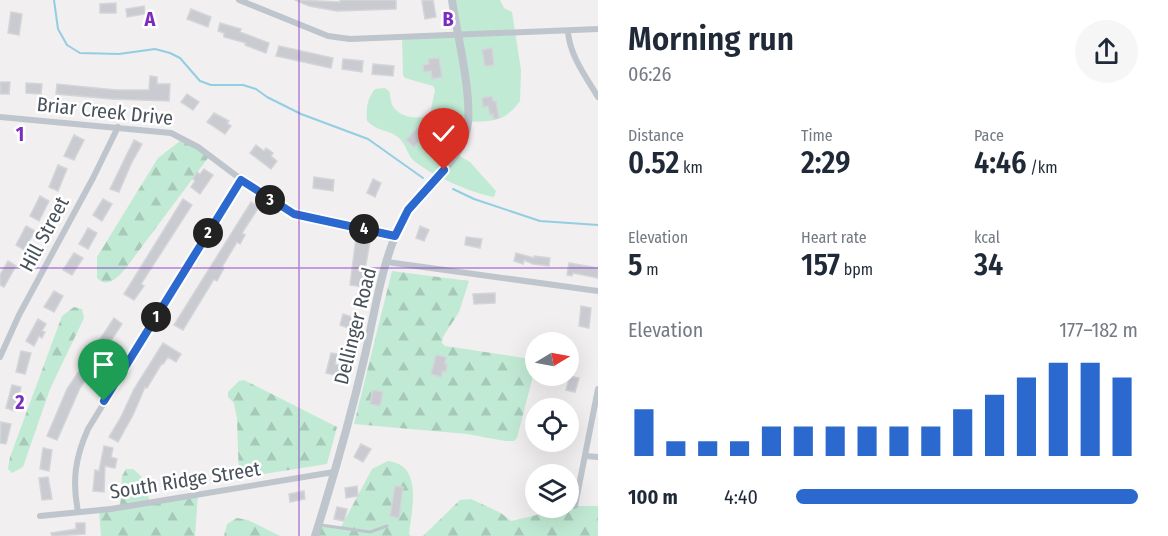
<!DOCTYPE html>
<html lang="en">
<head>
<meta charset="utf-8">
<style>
	:root { --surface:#fff; --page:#f6f6f7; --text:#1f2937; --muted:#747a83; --accent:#2b69cf }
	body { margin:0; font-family:"Fira Sans Condensed",sans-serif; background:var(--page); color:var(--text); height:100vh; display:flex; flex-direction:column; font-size:22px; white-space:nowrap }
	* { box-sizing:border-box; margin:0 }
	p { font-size:20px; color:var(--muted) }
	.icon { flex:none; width:33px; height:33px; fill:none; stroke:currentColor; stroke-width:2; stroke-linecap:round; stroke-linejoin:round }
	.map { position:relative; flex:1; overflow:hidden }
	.drawer { display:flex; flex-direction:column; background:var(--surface); width:570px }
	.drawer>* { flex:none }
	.needle { width:39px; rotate:80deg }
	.buttons { position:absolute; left:525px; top:332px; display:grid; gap:12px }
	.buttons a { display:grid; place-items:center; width:54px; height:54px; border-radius:50%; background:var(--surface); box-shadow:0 6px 24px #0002; font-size:30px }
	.pin { position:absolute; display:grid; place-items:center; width:51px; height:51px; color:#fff; margin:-62px -26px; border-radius:50% 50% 50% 0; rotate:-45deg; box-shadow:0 0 6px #0007 }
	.pin .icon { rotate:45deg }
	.km { position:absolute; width:30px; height:30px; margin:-15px; border-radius:50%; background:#222; color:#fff; font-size:16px; line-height:30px; text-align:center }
	.round { display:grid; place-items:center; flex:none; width:63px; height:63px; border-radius:32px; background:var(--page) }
	.headline { display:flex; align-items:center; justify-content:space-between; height:102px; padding:0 30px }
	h1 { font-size:33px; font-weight:600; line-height:45px }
	.stats { display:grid; grid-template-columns:repeat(3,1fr); gap:9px; height:102px; padding:6px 30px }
	.stats div { display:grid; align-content:center }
	.stats b { font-size:30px; font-weight:600 }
	.stats small { font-size:16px; font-weight:400 }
	.stats p { font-size:16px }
	.chart { height:168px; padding:12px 30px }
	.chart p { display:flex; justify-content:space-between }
	.chart svg { width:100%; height:108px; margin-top:6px; stroke:var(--accent); stroke-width:6 }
	ul { padding:0 30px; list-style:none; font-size:20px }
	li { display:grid; grid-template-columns:96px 72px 1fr; align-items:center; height:45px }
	li i { height:15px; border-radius:8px; background:var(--accent) }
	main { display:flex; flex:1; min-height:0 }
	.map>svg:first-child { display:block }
	.grass { fill:#c1ead4 }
	.forest { fill:url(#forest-firs) }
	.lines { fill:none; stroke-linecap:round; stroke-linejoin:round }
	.stream { stroke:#92cee3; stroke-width:2 }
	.building { fill:#c9cbd1; stroke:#d3d5d9; stroke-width:1.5 }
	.service { stroke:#bec5cc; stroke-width:3 }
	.minor { stroke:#bec5cc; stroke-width:6 }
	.tertiary { stroke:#bec5cc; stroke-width:8 }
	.route-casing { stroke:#fff; stroke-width:12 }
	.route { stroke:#2b69cf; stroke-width:8 }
	.grid { fill:none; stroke:#7b2cbf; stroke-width:1.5; stroke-opacity:0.55 }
	.labels { text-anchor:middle; stroke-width:5; stroke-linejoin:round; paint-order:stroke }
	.street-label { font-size:20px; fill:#48515a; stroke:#fff }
	.grid-label { font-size:20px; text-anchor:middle; font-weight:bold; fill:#7b2cbf; stroke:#fff; stroke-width:5; stroke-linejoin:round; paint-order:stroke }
</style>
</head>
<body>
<main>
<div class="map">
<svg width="598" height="536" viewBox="0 0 598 536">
	<defs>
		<pattern id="forest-firs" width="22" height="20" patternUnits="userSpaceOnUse" patternTransform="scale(1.5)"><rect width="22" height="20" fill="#c1ead4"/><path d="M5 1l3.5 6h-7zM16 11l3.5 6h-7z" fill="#a7cab8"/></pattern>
	</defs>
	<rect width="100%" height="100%" fill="#f1efef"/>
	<path class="grass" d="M452 0H500L504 8 512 12 521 70 520 101C505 122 492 121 468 122L456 154 470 162 496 191 494 197C471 193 433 176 414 161 408 156 406 144 399 138 389 129 380 133 367 121 366 108 367 99 375 89L385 88 389 91C391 97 390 105 396 110 404 118 421 120 430 114L435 90 433 86 405 78 403 75 402 37 457 36Z"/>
	<path class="forest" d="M184 138 211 154 126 268C118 277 108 289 97 278V257L158 158Z
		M392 271 469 281 459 312 443 337 442 343 445 346 524 358 535 362V368L517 438 514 441H505L467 434 354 424Z
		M74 307 82 309 84 318 50 389 23 467 12 473 8 469 10 457 62 316Z
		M244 380 337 427 327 464 239 478 237 419 234 403 228 397V392L239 381Z
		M388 461C393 462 398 463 402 466 420 479 411 515 409 534L411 536H315L319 524 341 527 372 469Z
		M126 469H133L141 476 150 502 198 494 195 536H101L99 510 120 507 122 476Z
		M471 499 501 513 511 521 575 506H598V536H423L460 500Z
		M237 518 248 520 280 536H224L227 524Z"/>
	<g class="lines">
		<path class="stream" d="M54 0 58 29 67 45 80 53 119 54 155 49 170 53 180 58 200 81 211 85H243L256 89 267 97 301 114 368 139 423 178
			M453 189 474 199 540 221 598 225"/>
	</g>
	<path class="building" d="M295 0 340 2V0H396V9L337 11 309 6Z
		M433 0 436 17 425 19 422 1Z
		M116 3V13H100V4Z
		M144 6 145 14 127 17 126 9Z
		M191 9 211 17 208 27 187 19Z
		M11 12 22 14 19 35 8 33Z
		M220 23 241 29 240 32 269 43 266 53 245 45 246 43 224 37V33L218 31Z
		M279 46 333 58 331 68 276 56Z
		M492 48 494 65 485 66 482 50Z
		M439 58 442 77 432 79 431 71 424 72 423 65 429 64 428 59Z
		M343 59 363 61 362 72 342 69Z
		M373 64 394 66 393 76 372 74Z
		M150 76 157 77V84H170L169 101 112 99 56 94 57 84 116 90H149Z
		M0 82H10L9 94H0Z
		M26 83 42 84 41 94 26 93Z
		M187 94 199 102 193 110 181 102Z
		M492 96 493 101H496L499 118 494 119 493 114 490 115 488 106 483 107 482 98Z
		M214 113 229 121 227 123 231 126 225 134 207 122Z
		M421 124 429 130 414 147 406 140Z
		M74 135 84 140 74 160 64 156Z
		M134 140 142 144 131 164 119 192 110 189Z
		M256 145 264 151 266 148 273 153 271 156 277 161 271 169 250 153Z
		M58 165 67 169 58 191 49 187Z
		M204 169 213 175 200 194 191 187 195 181 193 179 197 172 200 174Z
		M314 177 334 180 333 191 313 188Z
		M373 179 381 183 375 197 367 193Z
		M40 196 49 201 39 221 30 216Z
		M103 199 112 204 102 221 93 215Z
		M183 199 192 205 141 284 144 286 134 300 124 294Z
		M251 202 259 207 242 233 245 235 240 244 237 242 222 267 224 268 217 281 214 279 183 330 174 325Z
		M26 226 35 231 24 250 16 245Z
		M420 226 429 230 424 241 416 238Z
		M88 228 97 233 88 249 79 244Z
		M466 237 482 239 480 248 465 245Z
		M356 238 370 241 362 287 350 285Z
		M74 253 83 258 72 275 63 270Z
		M516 253 534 258V256L550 258 549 266 533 264 524 260 523 264 514 261Z
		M8 261 16 266 4 287 0 285V275Z
		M569 263 598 268V278L573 273 572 276 567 275Z
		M54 291 63 296 54 312 44 307Z
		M495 293V303L474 304 473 294Z
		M581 306 591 308 589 328 579 326Z
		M343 314 355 318 351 329 340 325Z
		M114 318 122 324 80 388 57 440 47 436 67 389Z
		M38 319 46 324 42 331 45 332 42 338 39 336 34 346 26 341Z
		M163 343 181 354 176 362 168 357 163 364 162 363 147 388 145 387 133 415 118 442 109 437 121 417 134 389Z
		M21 351 31 353 25 374 16 372Z
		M331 353 338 354 335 364 340 366 338 376 326 373Z
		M436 355 446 357 445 364H447L446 372 443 371 441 377 431 374Z
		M570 376 579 378 575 392 566 390Z
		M12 385 21 387 15 411 6 408Z
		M373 390 383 392 380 406 370 404Z
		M1 422 11 424 6 444 0 443Z
		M361 444 371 449 363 462 354 457Z
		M104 446 113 448 111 457 117 459 115 468 105 466 104 492 93 491 95 470 99 471Z
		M43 448 52 450 49 471 40 469Z
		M48 477 52 499 42 500 39 478Z
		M357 486 358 496 346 498 345 488Z
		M395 486 403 487 399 518 390 516Z
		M304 491 305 499 290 502 289 494Z
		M337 507 347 509 344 521 334 519Z
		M76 523H85V534L52 536 51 533 76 529Z"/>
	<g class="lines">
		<path class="service" d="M321 525 370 532 387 526"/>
		<path class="minor" d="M239 0 328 36 350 39 598 29
			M568 32C570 56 586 77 598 97
			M0 117 171 133 198 147 254 189 294 214 395 236
			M387 262 598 291
			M0 357 19 315 93 178 118 127
			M585 456 598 457
			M575 506 598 389
			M78 512C72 481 75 458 88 429L241 180
			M40 516 111 509 334 472"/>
		<path class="tertiary" d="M315 536C334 476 351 416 365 355 375 312 382 259 403 219 421 184 464 164 468 122 471 89 457 34 452 0"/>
	</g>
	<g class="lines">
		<defs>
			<path id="route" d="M104 401 241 180 294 214 395 236 408 210 444 170"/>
		</defs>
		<use href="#route" class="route-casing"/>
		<use href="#route" class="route"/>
	</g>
	<path class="grid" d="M299 0V536M0 268H598"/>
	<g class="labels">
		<g class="street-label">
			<text transform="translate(105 111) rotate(6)" y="7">Briar Creek Drive</text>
			<text transform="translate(44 234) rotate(-62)" y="7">Hill Street</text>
			<text transform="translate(355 326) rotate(-76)" y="7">Dellinger Road</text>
			<text transform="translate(185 480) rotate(-9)" y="7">South Ridge Street</text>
		</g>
	</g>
	<g class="grid-label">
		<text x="150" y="26">A</text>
		<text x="448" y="26">B</text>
		<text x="20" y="141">1</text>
		<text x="20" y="409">2</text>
	</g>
</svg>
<div class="buttons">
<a><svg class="needle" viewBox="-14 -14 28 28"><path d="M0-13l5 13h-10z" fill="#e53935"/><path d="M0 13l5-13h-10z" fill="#747a83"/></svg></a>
<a><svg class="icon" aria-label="locate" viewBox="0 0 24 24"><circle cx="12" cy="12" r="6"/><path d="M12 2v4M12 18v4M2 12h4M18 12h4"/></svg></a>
<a><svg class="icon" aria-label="layers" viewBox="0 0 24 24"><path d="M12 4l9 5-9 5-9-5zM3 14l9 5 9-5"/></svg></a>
</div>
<div class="pin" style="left:104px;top:401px;background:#1e9e55"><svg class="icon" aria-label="arrive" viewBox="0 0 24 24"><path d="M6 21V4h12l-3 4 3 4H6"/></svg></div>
<div class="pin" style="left:444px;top:170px;background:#d93025"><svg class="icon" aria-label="check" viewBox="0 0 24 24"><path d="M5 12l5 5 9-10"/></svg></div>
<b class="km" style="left:156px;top:317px">1</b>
<b class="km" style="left:208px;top:233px">2</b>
<b class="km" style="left:270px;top:200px">3</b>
<b class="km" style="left:364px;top:229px">4</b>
</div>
<section class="drawer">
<div class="headline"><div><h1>Morning run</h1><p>06:26</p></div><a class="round"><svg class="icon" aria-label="share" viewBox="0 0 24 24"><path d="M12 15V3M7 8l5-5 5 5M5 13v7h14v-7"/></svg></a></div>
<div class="stats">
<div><p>Distance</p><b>0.52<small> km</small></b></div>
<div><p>Time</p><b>2:29</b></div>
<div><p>Pace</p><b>4:46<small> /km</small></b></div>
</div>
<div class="stats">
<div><p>Elevation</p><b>5<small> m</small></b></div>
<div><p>Heart rate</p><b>157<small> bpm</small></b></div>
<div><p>kcal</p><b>34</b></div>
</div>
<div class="chart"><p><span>Elevation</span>177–182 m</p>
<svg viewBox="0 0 160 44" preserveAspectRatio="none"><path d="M5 44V25M15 44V38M25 44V38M35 44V38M45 44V32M55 44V32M65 44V32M75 44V32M85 44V32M95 44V32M105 44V25M115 44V19M125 44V12M135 44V6M145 44V6M155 44V12"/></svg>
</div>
<ul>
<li><b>100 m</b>4:40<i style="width:100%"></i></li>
</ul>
</section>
</main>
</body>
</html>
